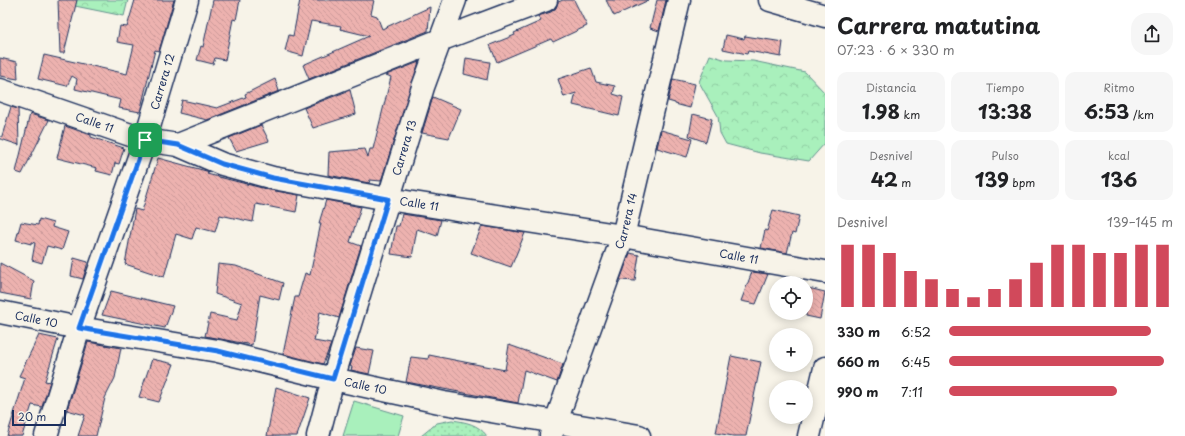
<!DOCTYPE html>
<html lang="es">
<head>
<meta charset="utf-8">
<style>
	:root { --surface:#fff; --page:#f6f6f6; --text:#202124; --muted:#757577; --accent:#d1495b }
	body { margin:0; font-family:"Playpen Sans",sans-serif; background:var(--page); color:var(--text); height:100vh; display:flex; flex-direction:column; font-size:15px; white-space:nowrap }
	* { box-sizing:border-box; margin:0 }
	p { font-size:13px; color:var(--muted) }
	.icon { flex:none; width:22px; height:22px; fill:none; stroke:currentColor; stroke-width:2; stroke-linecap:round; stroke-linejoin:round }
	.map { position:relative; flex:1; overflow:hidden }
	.side { display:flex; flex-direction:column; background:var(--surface); width:360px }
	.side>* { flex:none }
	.tools { position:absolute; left:769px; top:276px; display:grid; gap:8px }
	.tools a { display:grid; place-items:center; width:44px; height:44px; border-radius:50%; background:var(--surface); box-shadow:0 2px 10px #0003; font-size:20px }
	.scale { position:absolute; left:12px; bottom:10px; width:54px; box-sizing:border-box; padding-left:4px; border:2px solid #1b2f5e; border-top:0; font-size:11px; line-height:14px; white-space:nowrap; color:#1b2f5e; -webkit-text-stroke:3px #f7f3e8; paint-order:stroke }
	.pin { position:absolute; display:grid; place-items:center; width:34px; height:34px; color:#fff; margin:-17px; border-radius:8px; box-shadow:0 2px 6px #0006 }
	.round { display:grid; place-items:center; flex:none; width:42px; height:42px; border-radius:16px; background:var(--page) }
	.head { display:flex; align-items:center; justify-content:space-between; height:68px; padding:0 12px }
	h1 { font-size:22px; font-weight:700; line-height:30px }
	.figures { display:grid; grid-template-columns:repeat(3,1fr); gap:6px; height:68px; padding:4px 12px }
	.figures div { display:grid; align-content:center; border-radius:10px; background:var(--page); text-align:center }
	.figures b { font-size:20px; font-weight:700 }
	.figures small { font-size:11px; font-weight:400 }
	.figures p { font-size:11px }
	.chart { height:112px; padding:8px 12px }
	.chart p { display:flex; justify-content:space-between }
	.chart svg { width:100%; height:72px; margin-top:4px; stroke:var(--accent); stroke-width:6 }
	ul { padding:0 12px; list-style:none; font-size:13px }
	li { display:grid; grid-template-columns:64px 48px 1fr; align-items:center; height:30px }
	li i { height:10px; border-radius:5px; background:var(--accent) }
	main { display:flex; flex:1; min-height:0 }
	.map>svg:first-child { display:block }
	.forest { fill:url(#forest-crowns); stroke:#62908d }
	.park { fill:url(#park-dots); stroke:#62908d }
	.pitch { fill:#a9f0bc; stroke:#62908d }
	.building { fill:url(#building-back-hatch); stroke:#1b2f5e }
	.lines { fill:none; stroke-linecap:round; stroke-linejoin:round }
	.minor-casing { stroke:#1b2f5e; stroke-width:25 }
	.minor { stroke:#f7f3e8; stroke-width:22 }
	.route-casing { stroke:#fff; stroke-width:8 }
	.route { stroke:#1a73e8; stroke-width:5 }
	.labels { text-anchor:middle; stroke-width:3; stroke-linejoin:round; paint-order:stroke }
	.street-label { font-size:11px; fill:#1b2f5e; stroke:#f7f3e8 }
</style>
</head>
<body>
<main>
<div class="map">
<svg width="825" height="436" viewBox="0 0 825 436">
	<defs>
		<pattern id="forest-crowns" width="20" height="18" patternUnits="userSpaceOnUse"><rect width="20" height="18" fill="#a9f0bc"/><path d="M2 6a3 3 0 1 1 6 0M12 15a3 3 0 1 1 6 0" fill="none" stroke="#91cea4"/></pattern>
		<pattern id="park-dots" width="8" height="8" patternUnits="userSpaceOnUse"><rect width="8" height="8" fill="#a9f0bc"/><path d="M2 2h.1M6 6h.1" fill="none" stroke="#91cea4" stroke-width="1.8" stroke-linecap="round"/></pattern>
		<pattern id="building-back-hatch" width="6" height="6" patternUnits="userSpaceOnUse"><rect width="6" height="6" fill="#edb2af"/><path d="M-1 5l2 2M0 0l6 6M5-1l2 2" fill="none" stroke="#cb9999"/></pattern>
	</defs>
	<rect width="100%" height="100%" fill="#f7f3e8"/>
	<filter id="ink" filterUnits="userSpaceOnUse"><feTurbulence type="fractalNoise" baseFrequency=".025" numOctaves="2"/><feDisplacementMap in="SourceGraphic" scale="8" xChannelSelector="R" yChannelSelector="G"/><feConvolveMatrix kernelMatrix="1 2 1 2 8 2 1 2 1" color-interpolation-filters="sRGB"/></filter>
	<g filter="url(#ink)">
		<path class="forest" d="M77 0H128L124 16 75 6Z
			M710 55 727 60 753 61 805 72 825 93V143L809 161 760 153 726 144 720 133 718 116 699 82Z"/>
		<path class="park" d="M452 420C466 422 478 424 487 436H421L437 423Z"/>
		<path class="pitch" d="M354 401 404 416 398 436H343Z"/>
		<path class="building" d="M58 0H77L64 53H60Z
			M135 0H174L159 51 155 50 140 112 119 108 121 100 75 89 77 79 72 76 67 86 38 79 44 55 127 74 134 45 117 42 120 26 127 27Z
			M213 0H240L236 20 233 19 225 60 215 58 213 64 197 60 201 46 203 47Z
			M300 0H374L371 14 377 16 382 29 430 7 428 31 309 79 303 65 369 36 340 29 341 26 311 21 303 56 285 51 289 35 293 36Z
			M563 0H574L587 26 553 42 551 39 497 62 490 45 515 35 514 33 541 21 538 16 551 12 556 8 558 2Z
			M606 0H649L614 16Z
			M657 0H666L659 31 650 28Z
			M726 35 744 39 745 36 783 42 781 57 748 51 747 54 723 49Z
			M0 58 17 62 18 79 0 76Z
			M466 58 490 62 487 80 464 74Z
			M419 62 381 181 370 180 369 183 328 175 329 152 365 149 368 157 370 149H373L391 77 386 75Z
			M591 68 596 82 615 86 613 94 623 97 619 116 573 105 576 93 564 97 558 79Z
			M275 79 279 91 207 120 179 113 182 100 217 108 246 97 245 94Z
			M673 79 695 84 690 108 675 104V103L668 101Z
			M350 90 356 114 313 128 304 108Z
			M433 97 461 109 449 138 422 133Z
			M11 107 18 109 19 145 1 139Z
			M30 114 49 120 22 174 16 172Z
			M693 114 712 119 706 142 689 136Z
			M261 125 269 141 236 151 229 138Z
			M65 126 91 135V137L124 148 119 164 115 163 112 175 96 171 97 168 57 158Z
			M661 130 692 139 687 157 657 148Z
			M158 158 210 172 207 174 270 190 299 195 296 212 256 204 253 222 220 215 215 232 196 227 192 239 176 234 164 277 125 264 135 209 142 211Z
			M326 200 361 207 350 242 361 246 339 318 320 312 314 341 331 344 323 364 283 354 295 297H298L305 273 310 275 321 223H319Z
			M773 210 799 216 795 234 792 233 787 253 761 248 765 230 767 231Z
			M402 214 441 220 437 236 417 229 412 257 391 254 396 226H399Z
			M39 219 53 223 52 227 68 232 62 250 47 246 42 263 32 260 35 243 31 242V244L16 240 21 222 38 225Z
			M482 226 525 233 511 267 471 253Z
			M630 253 639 255 635 281 620 280Z
			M74 258 88 262 83 279 71 276Z
			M0 263 34 281 31 299 0 293Z
			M218 264 236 266 283 283 279 300 260 295 252 345 205 336 210 314 237 320 242 303 215 294Z
			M752 272 768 274 756 304 741 301Z
			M808 288 825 292 820 319 806 316V296Z
			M111 291 173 306 165 328 102 315Z
			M39 335 58 339 45 381 50 382 42 407 32 405 22 436H7L25 378 19 376Z
			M88 342 121 348 115 378 105 398 96 436H78L85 415 67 410Z
			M509 345 563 364 557 382 524 370 518 403 406 382 411 357 428 359 429 355 505 370Z
			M356 348 374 351 369 374 351 370 352 367 350 366Z
			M731 356 761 362 746 436H733L716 433Z
			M152 359 174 364 159 402 139 397Z
			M276 387 310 398 297 436H267Z"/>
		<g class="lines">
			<defs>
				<g id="minor">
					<path d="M770 0 825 16"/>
					<path id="s1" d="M0 90 145 140 178 145 222 164 273 178 388 199 623 236 825 272"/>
					<path d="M178 145 440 40 546 0"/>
					<path id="s2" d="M0 312 79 328 218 351 333 379 444 403 639 436"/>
					<path id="s3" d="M551 435 623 236 679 0"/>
					<path id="s4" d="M46 436 79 328 145 140 187 0"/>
					<path id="s5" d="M318 436 333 379 423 87 455 0"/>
					<path d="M809 436 825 368"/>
				</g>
			</defs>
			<use href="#minor" class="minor-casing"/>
			<use href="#minor" class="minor"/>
		</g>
	</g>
	<g class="lines" filter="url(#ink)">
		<defs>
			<path id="route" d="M145 140 178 145 222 164 273 178 388 199 333 379 218 351 79 328Z"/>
		</defs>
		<use href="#route" class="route-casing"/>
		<use href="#route" class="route"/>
	</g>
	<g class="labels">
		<g class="street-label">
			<text dy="4" stroke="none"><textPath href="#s4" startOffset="373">Carrera 12</textPath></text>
			<text dy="4" stroke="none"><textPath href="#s1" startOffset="100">Calle 11</textPath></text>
			<text dy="4" stroke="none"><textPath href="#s5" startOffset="301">Carrera 13</textPath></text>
			<text dy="4" stroke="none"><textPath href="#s1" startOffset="436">Calle 11</textPath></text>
			<text dy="4" stroke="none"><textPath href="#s3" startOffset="227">Carrera 14</textPath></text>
			<text dy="4" stroke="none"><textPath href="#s1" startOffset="760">Calle 11</textPath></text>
			<text dy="4" stroke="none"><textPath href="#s2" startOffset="37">Calle 10</textPath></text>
			<text dy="4" stroke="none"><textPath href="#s2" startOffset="373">Calle 10</textPath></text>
		</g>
	</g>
</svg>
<div class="tools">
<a><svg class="icon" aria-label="locate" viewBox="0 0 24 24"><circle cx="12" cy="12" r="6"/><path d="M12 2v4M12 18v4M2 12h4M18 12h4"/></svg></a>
<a>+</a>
<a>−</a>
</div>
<div class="scale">20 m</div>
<div class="pin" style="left:145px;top:140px;background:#1e9e55"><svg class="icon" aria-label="arrive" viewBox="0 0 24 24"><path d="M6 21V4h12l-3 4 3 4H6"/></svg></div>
</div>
<section class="side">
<div class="head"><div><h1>Carrera matutina</h1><p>07:23 · 6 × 330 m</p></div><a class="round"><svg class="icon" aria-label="share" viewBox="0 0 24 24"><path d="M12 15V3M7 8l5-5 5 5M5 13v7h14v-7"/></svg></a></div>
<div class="figures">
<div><p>Distancia</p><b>1.98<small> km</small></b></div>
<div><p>Tiempo</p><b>13:38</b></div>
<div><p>Ritmo</p><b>6:53<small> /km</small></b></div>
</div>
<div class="figures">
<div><p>Desnivel</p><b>42<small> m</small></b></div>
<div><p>Pulso</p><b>139<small> bpm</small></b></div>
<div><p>kcal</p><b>136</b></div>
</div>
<div class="chart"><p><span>Desnivel</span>139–145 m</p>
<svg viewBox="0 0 160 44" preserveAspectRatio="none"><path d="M5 44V6M15 44V6M25 44V11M35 44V22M45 44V27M55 44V33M65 44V38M75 44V33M85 44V27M95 44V17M105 44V6M115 44V6M125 44V11M135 44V11M145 44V6M155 44V6"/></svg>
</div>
<ul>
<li><b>330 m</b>6:52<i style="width:90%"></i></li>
<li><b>660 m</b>6:45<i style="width:96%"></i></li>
<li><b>990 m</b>7:11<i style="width:75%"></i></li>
</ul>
</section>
</main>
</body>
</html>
